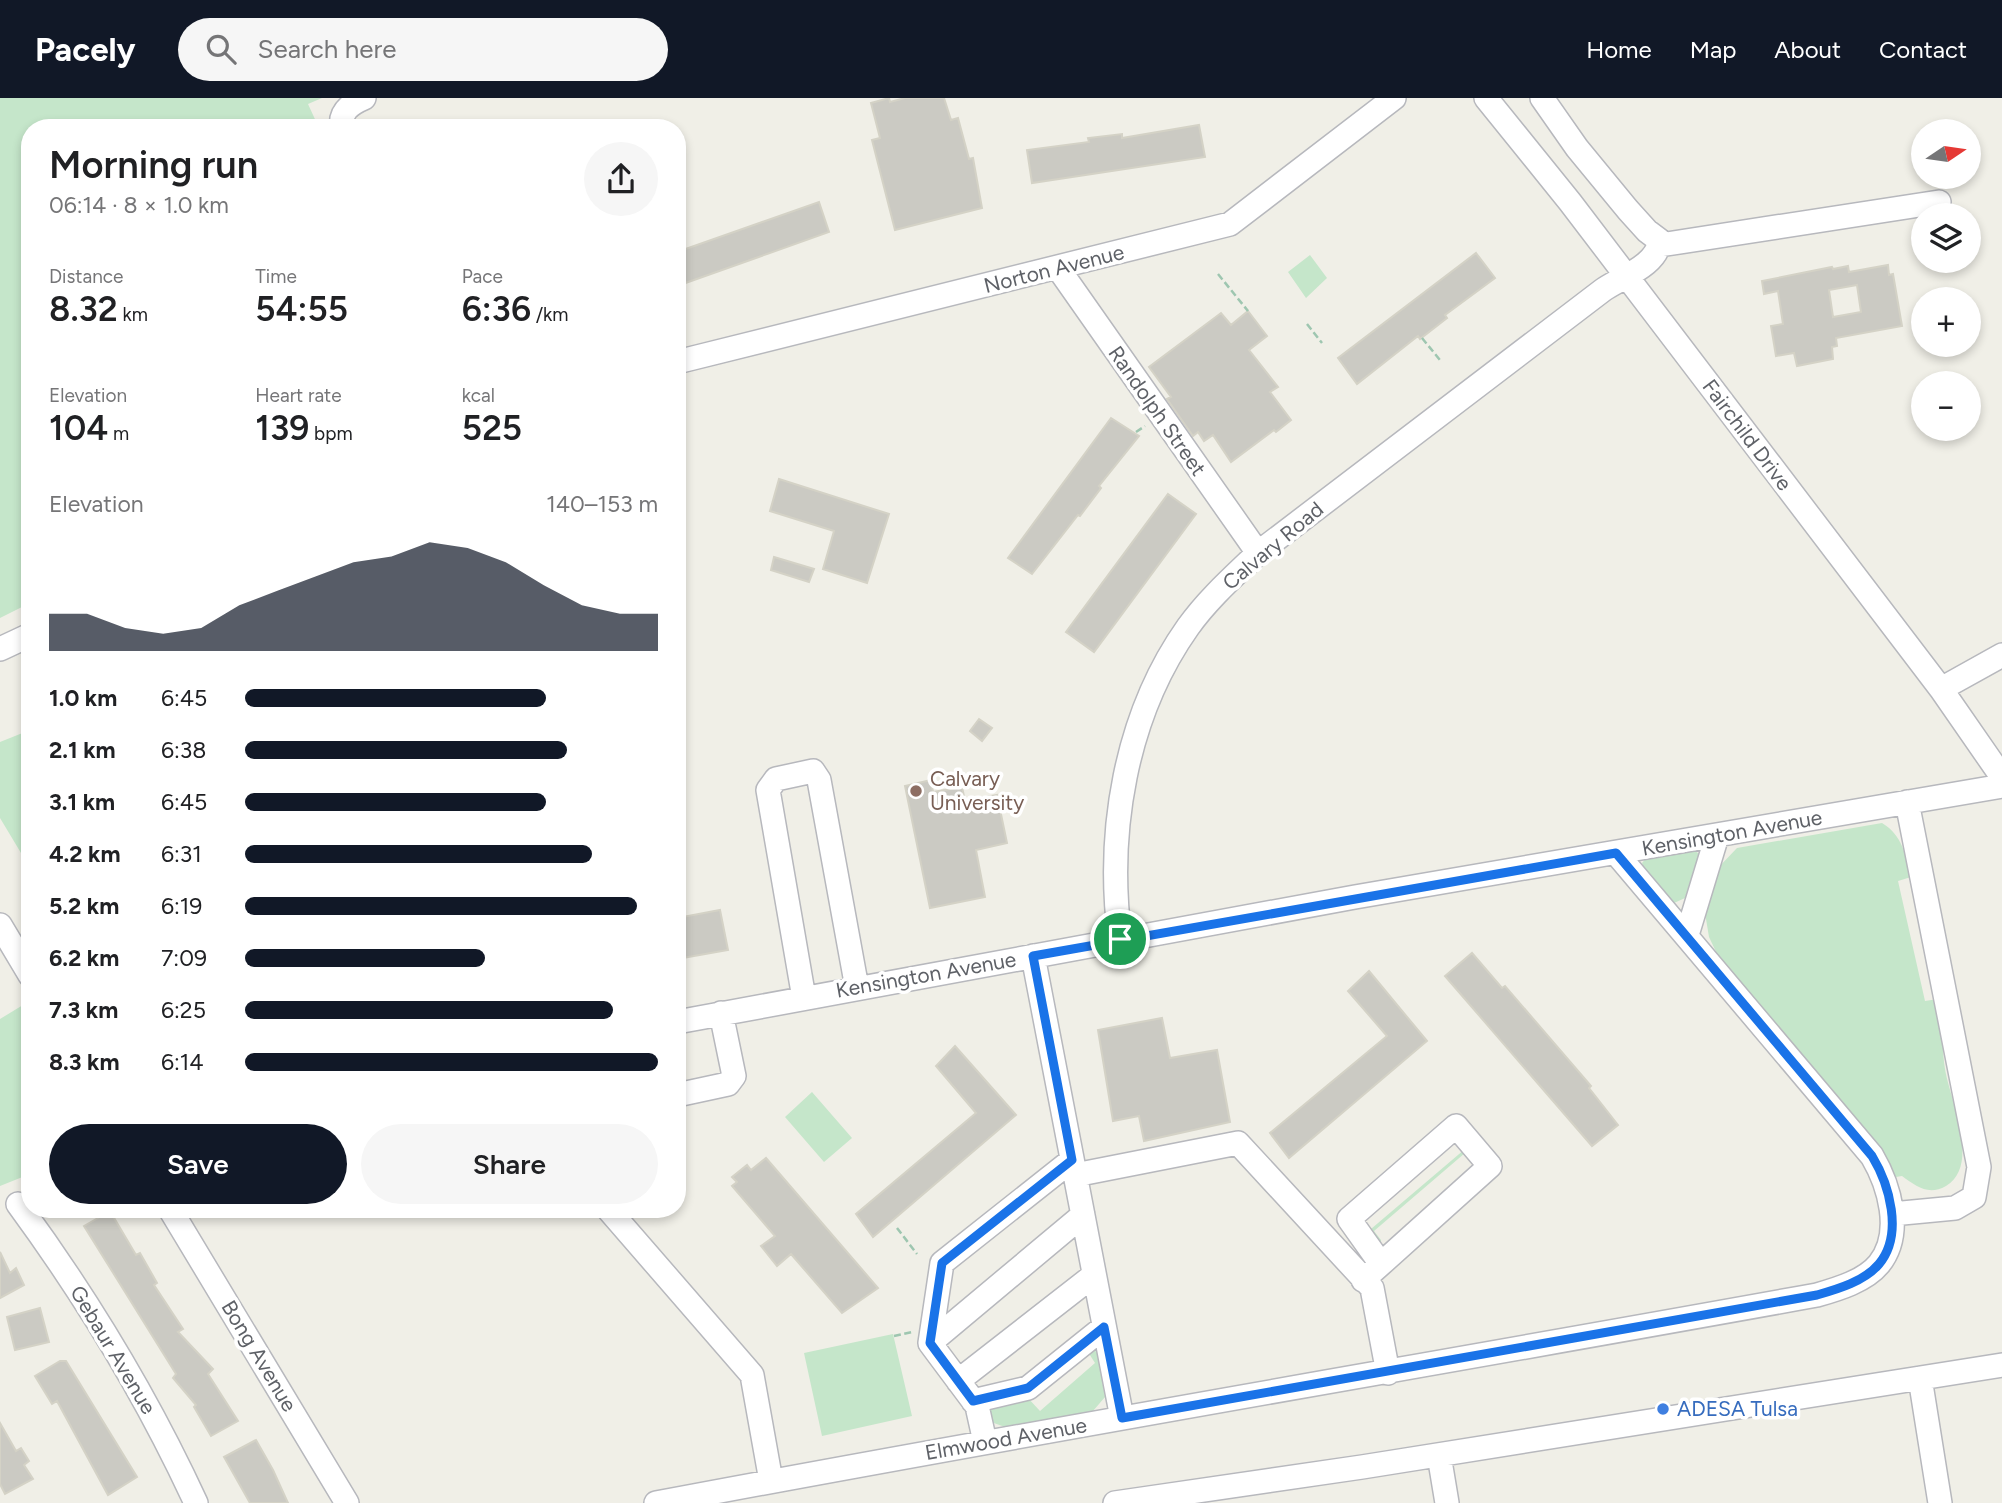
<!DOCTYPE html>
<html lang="en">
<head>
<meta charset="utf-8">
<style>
	:root { --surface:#fff; --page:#f6f6f6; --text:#202124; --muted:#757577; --accent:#111827 }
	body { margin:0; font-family:Figtree,sans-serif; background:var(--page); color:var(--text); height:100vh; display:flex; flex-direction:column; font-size:26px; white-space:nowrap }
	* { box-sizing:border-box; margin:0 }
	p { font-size:23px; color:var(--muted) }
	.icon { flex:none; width:38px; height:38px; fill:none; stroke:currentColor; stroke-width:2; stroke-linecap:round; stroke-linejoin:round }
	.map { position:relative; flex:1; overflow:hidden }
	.sheet { position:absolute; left:21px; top:21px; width:665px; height:1099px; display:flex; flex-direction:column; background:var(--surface); border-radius:28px; box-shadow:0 4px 10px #0003 }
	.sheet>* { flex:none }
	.needle { width:46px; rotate:77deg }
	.controls { position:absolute; left:1911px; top:21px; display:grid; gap:14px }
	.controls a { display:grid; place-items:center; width:70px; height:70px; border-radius:50%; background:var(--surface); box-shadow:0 4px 10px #0003; font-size:35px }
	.pin { position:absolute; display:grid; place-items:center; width:60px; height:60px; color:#fff; margin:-30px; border:4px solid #fff; border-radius:50%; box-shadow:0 2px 7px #0007 }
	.round { display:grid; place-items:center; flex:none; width:74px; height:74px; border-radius:37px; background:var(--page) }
	.head { display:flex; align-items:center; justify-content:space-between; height:119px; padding:0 28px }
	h1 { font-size:38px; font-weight:600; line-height:52px }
	.figures { display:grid; grid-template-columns:repeat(3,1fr); gap:10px; height:119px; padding:7px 28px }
	.figures div { display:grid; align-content:center }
	.figures b { font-size:35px; font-weight:600 }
	.figures small { font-size:19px; font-weight:400 }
	.figures p { font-size:19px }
	.chart { height:196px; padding:14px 28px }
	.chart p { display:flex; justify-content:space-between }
	.chart svg { width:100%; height:126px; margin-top:7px; fill:var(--accent); opacity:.7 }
	.primary-button { display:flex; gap:14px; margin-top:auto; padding:14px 28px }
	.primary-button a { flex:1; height:80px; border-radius:42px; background:var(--accent); color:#fff; font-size:28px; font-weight:600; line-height:80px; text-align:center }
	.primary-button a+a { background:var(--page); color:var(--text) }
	ul { padding:0 28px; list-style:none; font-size:23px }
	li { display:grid; grid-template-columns:112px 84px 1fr; align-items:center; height:52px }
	li i { height:18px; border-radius:9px; background:var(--accent) }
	header { display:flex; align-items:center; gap:42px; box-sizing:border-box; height:98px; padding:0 35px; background:var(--accent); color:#fff }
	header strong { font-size:33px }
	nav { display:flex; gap:38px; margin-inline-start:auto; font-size:24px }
	.search { width:490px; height:63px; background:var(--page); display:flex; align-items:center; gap:18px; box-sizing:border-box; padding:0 24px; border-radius:38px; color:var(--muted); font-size:26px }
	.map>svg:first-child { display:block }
	.green { fill:#c5e6ca }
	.building { fill:#cbcac3; stroke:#d4d2c6; stroke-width:2; fill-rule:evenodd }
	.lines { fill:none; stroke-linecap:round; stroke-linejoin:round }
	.minor-casing { stroke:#b7b8bd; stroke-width:26 }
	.path { stroke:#9ec6b0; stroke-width:2.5; stroke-dasharray:7 3.5; stroke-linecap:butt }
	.minor { stroke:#fff; stroke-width:23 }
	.route-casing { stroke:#fff; stroke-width:14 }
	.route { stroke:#1a73e8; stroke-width:9 }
	.education-dot { fill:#8d6e63; stroke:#fff; stroke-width:2.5 }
	.shop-dot { fill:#3f7fe0; stroke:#fff; stroke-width:2.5 }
	.labels { text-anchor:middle; stroke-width:7; stroke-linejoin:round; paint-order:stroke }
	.street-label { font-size:21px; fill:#5e6167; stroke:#fff }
	.education-label { font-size:21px; fill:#785e54; stroke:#fff; text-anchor:start }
	.shop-label { font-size:21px; fill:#366cbe; stroke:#fff; text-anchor:start }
</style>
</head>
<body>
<header>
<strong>Pacely</strong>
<div class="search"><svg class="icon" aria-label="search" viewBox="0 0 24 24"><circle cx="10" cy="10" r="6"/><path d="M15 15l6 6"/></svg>Search here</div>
<nav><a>Home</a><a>Map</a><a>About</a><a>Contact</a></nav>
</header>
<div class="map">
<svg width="2002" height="1405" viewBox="0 0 2002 1405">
	<rect width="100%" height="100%" fill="#f0efe7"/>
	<path class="green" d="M0 0H322L308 6 319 30H30V505L0 520Z
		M1310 157 1327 180 1306 200 1288 174Z
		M30 632V770L0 720V644Z
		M1882 725C1903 738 1905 756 1911 779L1898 783 1925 903 1938 901C1945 924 1941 947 1945 971 1950 1002 1981 1067 1946 1088 1928 1098 1916 1088 1902 1078L1896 1079 1842 1003 1718 858 1709 839 1705 815 1716 772 1737 750Z
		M1692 751 1698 755 1699 763 1694 771 1685 800 1674 805 1647 777 1642 765 1648 758Z
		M23 907 30 917V1076L0 1088V921Z
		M812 994 852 1040 824 1064 785 1019Z
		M1465 1051V1055L1374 1133 1381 1142V1147L1369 1133 1371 1131Z
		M893 1236 912 1318 822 1338 804 1255Z
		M1093 1250 1097 1255 1105 1299 1093 1313 1005 1329 991 1324 987 1308 1027 1299 1040 1313 1095 1265 1088 1254Z"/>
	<path class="building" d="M889 0 890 4 905 0H944L951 22 958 20 969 61 973 60 982 110 895 132 872 42 880 40 871 5Z
		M1199 27 1205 59 1032 85 1027 52 1089 44 1088 40 1122 36V40Z
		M819 104 829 134 677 188V154Z
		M1476 155 1495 180 1445 217 1447 220 1420 241 1418 238 1357 286 1338 260Z
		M1888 167 1889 177 1893 176 1902 228 1836 240 1837 248 1832 249 1833 261 1797 268 1794 255 1776 258 1771 228 1783 226 1778 193 1764 196 1762 183 1832 169 1833 171 1848 168 1849 174ZM1857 187 1861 214 1833 219 1829 192Z
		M1248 213 1267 238 1249 252 1278 289 1270 294 1291 322 1276 334 1274 332 1231 364 1213 337 1204 343 1198 334 1193 338 1167 301 1171 299 1149 269 1221 215 1231 227Z
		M1111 320 1139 338 1099 388 1101 390 1080 418 1078 417 1032 476 1008 460Z
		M779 381 889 416 867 485 823 471 834 433 770 413Z
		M1168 396 1196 416 1094 554 1066 534Z
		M774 459 814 471 809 484 771 472Z
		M979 621 992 630 982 643 970 633Z
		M931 682 933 694 962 689 965 703 997 697 1007 745 976 752 985 799 930 810 905 688Z
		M720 812 728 852 677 861V820Z
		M1472 855 1502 890 1505 888 1591 988 1589 990 1618 1027 1592 1048 1445 878Z
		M1369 873 1427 943 1289 1060 1270 1035 1387 938 1348 893Z
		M1162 920 1170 960 1217 952 1230 1024 1144 1043 1139 1018 1113 1023 1098 932Z
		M955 948 1016 1017 873 1139 856 1116 976 1015 936 968Z
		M766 1060 878 1190 842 1215 791 1156 777 1168 761 1148 775 1138 732 1088 737 1084 732 1079 747 1067 751 1072Z
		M110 1113 136 1157 140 1155 157 1185 154 1187 183 1231 178 1234 213 1271 208 1276 238 1323 211 1338 194 1309 196 1307 173 1280 176 1276 84 1128Z
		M0 1154 10 1175 16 1170 24 1187 0 1200Z
		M40 1210 49 1244 15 1252 7 1219Z
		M60 1263H66L137 1379 108 1397 57 1303 52 1306 35 1278Z
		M0 1325 16 1353 21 1350 29 1363 24 1367 33 1381 5 1396 0 1386Z
		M256 1342 273 1372 288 1405H250L224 1359Z"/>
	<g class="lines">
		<defs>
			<path id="minor" d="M1486 0 1570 104 1941 591 2002 679
				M342 30C339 14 350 6 364 0
				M1660 147 1939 104
				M1058 170 1258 455
				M677 264 1230 126 1394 0
				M0 551 30 537
				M1941 591 2002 557
				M0 827 30 877
				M1687 837 1717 738
				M1120 841C1106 735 1125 618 1188 529 1208 501 1234 478 1258 455L1603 192C1620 180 1660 166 1659 142L1647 133 1628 112 1577 50 1542 0
				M1033 858 1122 1320
				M804 900 768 692 776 681 813 673 819 682 857 890
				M677 924 1355 799 2002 688
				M677 997 728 986 734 978 721 915
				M1075 1077 1238 1045 1372 1190 1388 1275
				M18 1106C87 1200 147 1299 196 1405
				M170 1111 347 1405
				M608 1111 752 1277 771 1383
				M1892 1116 1955 1110 1974 1099 1979 1069 1907 704
				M1363 1182 1381 1166 1490 1068 1456 1028 1349 1121 1381 1166
				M930 1245 1083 1117
				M1920 1280 1940 1405
				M958 1283 1094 1177
				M973 1303 1028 1290 1104 1229
				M985 1344 977 1308 930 1245 942 1165 1072 1062
				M1439 1357 1447 1405
				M656 1405C1042 1332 1430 1267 1817 1197 1838 1191 1865 1183 1879 1166 1904 1135 1889 1087 1872 1058L1616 755
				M1115 1405 1362 1369 2002 1267"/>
		</defs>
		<use href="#minor" class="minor-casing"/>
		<path class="path" d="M1218 176 1248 213
			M1307 226 1322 245
			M1422 240 1440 262
			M1136 334 1145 328
			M897 1130 917 1156
			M894 1238 912 1234"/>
		<use href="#minor" class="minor"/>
	</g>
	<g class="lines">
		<defs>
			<path id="route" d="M1616 755 1872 1058C1889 1086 1904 1136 1879 1166 1865 1183 1838 1191 1817 1197L1122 1320 1104 1229 1028 1290 973 1303 930 1245 942 1165 1072 1062 1033 858Z"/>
		</defs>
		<use href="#route" class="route-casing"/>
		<use href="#route" class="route"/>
	</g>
	<circle class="education-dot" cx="916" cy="693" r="7"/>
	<circle class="shop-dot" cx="1663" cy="1311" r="7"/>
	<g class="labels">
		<g class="street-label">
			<text transform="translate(1054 171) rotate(-14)" y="7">Norton Avenue</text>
			<text transform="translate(1157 313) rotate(55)" y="7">Randolph Street</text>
			<text transform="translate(1747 337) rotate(53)" y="7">Fairchild Drive</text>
			<text transform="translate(1273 448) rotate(-40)" y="7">Calvary Road</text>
			<text transform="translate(1732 735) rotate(-10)" y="7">Kensington Avenue</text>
			<text transform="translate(926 877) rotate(-10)" y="7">Kensington Avenue</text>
			<text transform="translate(113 1252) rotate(59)" y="7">Gebaur Avenue</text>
			<text transform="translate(259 1258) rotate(59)" y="7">Bong Avenue</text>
			<text transform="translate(1006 1341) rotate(-10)" y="7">Elmwood Avenue</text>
		</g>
		<g class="education-label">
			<text x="930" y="688">Calvary<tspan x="930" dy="24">University</tspan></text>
		</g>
		<g class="shop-label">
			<text x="1677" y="1318">ADESA Tulsa</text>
		</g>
	</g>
</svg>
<div class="controls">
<a><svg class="needle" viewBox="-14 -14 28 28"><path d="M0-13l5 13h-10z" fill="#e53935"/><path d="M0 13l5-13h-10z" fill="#757577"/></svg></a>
<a><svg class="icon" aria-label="layers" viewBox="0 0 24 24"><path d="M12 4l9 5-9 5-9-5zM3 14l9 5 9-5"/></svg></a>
<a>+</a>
<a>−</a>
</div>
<div class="pin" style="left:1120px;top:841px;background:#1e9e55"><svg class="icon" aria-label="arrive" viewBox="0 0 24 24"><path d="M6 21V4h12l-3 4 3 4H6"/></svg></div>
<section class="sheet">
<div class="head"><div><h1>Morning run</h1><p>06:14 · 8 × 1.0 km</p></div><a class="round"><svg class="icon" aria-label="share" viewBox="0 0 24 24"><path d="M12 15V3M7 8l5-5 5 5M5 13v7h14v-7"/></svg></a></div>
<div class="figures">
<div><p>Distance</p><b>8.32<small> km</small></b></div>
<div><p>Time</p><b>54:55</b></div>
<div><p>Pace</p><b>6:36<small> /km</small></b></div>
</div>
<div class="figures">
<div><p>Elevation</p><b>104<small> m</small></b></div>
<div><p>Heart rate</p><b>139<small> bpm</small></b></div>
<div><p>kcal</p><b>525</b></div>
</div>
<div class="chart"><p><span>Elevation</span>140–153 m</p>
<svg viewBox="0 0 160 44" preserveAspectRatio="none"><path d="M0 44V31L10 31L20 36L30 38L40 36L50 28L60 23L70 18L80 13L90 11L100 6L110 8L120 13L130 21L140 28L150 31L160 31V44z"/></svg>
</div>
<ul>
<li><b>1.0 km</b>6:45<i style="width:73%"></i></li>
<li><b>2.1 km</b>6:38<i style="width:78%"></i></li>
<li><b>3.1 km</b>6:45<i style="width:73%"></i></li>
<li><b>4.2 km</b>6:31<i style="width:84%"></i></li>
<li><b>5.2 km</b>6:19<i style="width:95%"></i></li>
<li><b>6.2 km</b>7:09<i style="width:58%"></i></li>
<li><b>7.3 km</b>6:25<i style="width:89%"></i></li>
<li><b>8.3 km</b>6:14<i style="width:100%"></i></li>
</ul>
<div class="primary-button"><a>Save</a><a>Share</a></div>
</section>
</div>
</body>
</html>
